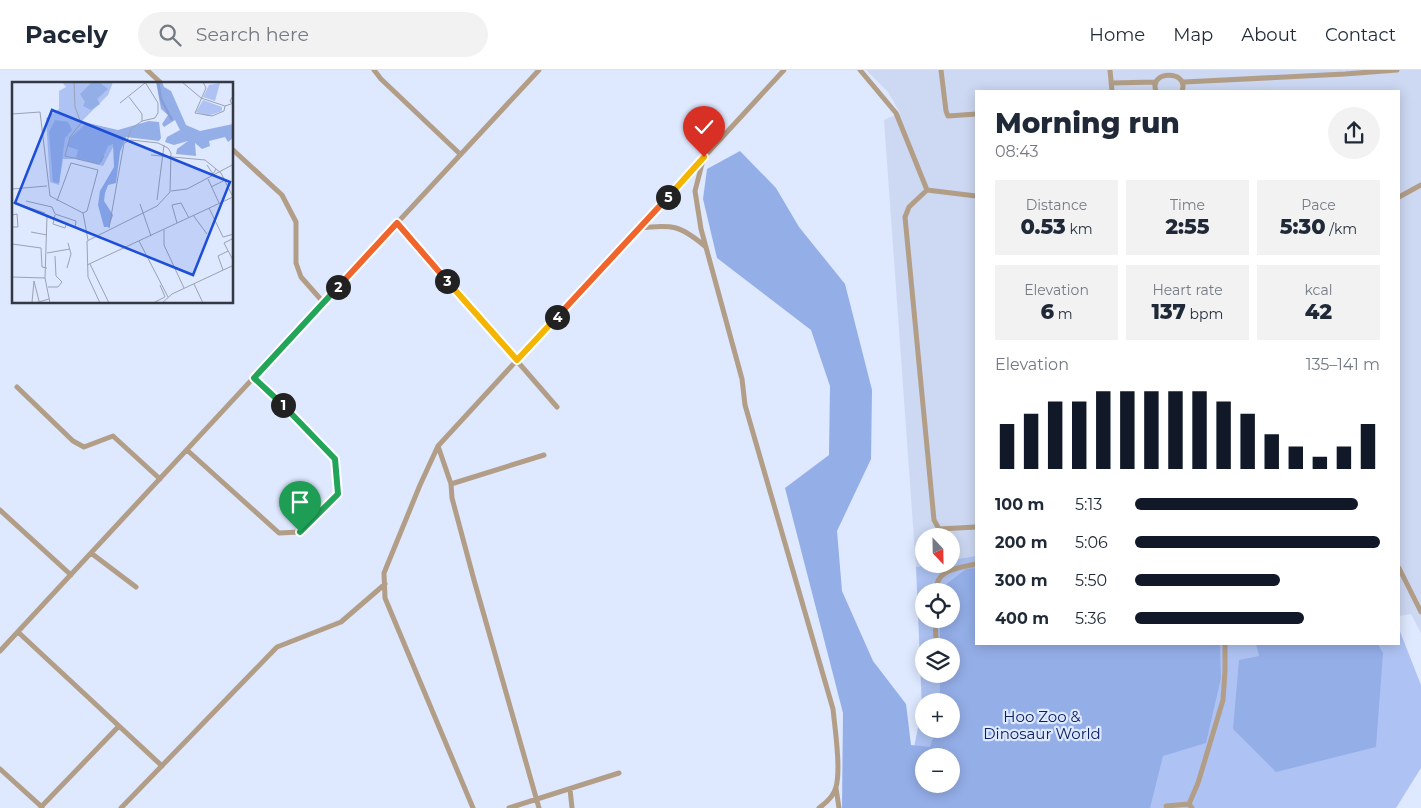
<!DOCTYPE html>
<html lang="en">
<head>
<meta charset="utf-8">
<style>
	:root { --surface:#fff; --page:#f2f2f3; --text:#1f2937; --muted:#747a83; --line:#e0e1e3; --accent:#111827 }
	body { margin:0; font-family:Montserrat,sans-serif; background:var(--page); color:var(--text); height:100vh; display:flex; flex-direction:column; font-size:19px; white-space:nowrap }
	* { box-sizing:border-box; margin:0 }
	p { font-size:16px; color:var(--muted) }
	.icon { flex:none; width:28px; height:28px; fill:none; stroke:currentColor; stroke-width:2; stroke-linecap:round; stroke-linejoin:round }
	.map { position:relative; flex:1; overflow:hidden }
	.panel { position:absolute; left:975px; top:20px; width:425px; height:555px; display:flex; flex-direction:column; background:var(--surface); border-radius:0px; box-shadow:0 2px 12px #0003 }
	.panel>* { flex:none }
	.needle { width:32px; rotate:158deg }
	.fabs { position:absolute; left:915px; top:458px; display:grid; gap:10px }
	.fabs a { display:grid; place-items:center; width:45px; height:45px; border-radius:50%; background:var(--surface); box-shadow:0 2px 12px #0003; font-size:25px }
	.pin { position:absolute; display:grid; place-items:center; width:42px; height:42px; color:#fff; margin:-51px -21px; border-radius:50% 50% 50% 0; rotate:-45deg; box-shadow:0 0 5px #0007 }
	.pin .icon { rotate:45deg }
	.km { position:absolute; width:25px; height:25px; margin:-12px; border-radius:50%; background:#222; color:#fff; font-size:14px; line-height:25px; text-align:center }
	.round { display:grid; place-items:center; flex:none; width:52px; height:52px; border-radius:26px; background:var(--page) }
	.headline { display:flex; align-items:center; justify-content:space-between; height:85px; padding:0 20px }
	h1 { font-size:28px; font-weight:800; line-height:38px }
	.figures { display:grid; grid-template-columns:repeat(3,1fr); gap:8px; height:85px; padding:5px 20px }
	.figures div { display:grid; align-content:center; border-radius:0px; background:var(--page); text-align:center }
	.figures b { font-size:21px; font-weight:800 }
	.figures small { font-size:14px; font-weight:400 }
	.figures p { font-size:14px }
	.chart { height:140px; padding:10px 20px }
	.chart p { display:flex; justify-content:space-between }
	.chart svg { width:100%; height:90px; margin-top:5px; stroke:var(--accent); stroke-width:6 }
	ul { padding:0 20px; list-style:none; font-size:16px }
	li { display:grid; grid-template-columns:80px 60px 1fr; align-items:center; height:38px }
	li i { height:12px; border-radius:6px; background:var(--accent) }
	header { display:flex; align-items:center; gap:30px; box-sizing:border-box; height:70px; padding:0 25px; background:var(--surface); border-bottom:1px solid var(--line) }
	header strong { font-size:24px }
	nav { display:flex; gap:28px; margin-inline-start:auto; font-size:18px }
	.search { width:350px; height:45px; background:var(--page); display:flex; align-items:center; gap:12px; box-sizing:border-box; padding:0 18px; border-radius:28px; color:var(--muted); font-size:19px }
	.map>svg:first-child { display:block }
	.built { fill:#cdd8f3 }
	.green { fill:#aec3f3; fill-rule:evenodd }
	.forest { fill:#94aee8; fill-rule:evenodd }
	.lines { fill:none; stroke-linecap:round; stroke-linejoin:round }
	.lane { stroke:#b29e87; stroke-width:5 }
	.split-1-casing { stroke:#fff; stroke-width:10 }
	.split-2-casing { stroke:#fff; stroke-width:10 }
	.split-3-casing { stroke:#fff; stroke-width:10 }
	.split-4-casing { stroke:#fff; stroke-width:10 }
	.split-5-casing { stroke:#fff; stroke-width:10 }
	.split-6-casing { stroke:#fff; stroke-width:10 }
	.split-1 { stroke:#22a559; stroke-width:6 }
	.split-2 { stroke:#22a559; stroke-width:6 }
	.split-3 { stroke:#f0652b; stroke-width:6 }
	.split-4 { stroke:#f5b400; stroke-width:6 }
	.split-5 { stroke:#f0652b; stroke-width:6 }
	.split-6 { stroke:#f5b400; stroke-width:6 }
	.labels { text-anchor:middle; stroke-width:4.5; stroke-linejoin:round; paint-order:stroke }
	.park-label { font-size:15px; fill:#0c2163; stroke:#dee8fe }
	.inset-river { fill:none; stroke:#859ed7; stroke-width:2.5 }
	.inset-road { fill:none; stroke:#9aa2b3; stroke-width:1 }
	.view { fill:#1d4ed8; fill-opacity:0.15; stroke:#1d4ed8; stroke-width:2.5 }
	.inset-edge { fill:none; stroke:#333842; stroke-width:2.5 }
</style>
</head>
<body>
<header>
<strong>Pacely</strong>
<div class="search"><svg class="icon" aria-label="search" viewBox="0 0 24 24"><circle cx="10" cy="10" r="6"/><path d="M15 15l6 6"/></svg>Search here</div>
<nav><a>Home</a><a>Map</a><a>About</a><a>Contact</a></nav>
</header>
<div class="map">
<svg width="1421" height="738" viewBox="0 0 1421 738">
	<rect width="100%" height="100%" fill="#dee8fe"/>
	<path class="built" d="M866 0H1421V563L1411 544 1399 546V21H976V486L951 490V466H924V494H932L916 497 884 50 900 43 888 22Z"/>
	<path class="green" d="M976 486V574H1399V559L1421 615V698L1396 738H901L922 639 916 497 932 494H951V490ZM924 521H951V549H924ZM924 576H951V604H924ZM924 631H951V659H924ZM924 686H951V714H924Z"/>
	<path class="forest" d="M740 81 776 118 799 157 845 214 872 320 871 389 837 461 842 521 873 591 906 634 911 675 930 677 936 659H951V631H940V604H951V576H940V549H951V521H940V519L966 499 976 498V574H1220L1221 608 1206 673 1163 686 1150 738H842L843 643 785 418 829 385 830 316 811 260 717 188 703 129 707 99ZM924 686H951V714H924Z
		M1256 574H1378L1383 583 1376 677 1276 702 1233 659 1239 590 1259 586Z"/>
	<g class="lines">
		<path class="lane" d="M147 0 162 14
			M374 0 381 9 460 84
			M860 0 896 43 927 120
			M941 0 946 41 948 46 976 44
			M1110 0 1112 21
			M1184 12 1345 4 1397 0
			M1111 13 1155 12
			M1156 21C1148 0 1190 0 1182 21
			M232 79 282 125 296 152V193L301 207 324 233
			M703 90 695 121 701 159 742 309 745 335 833 639C835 659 841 699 836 717 834 726 826 733 819 738
			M927 120 909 137 905 147 934 450 939 459 976 457
			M927 120 976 126
			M1399 127 1421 115
			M397 153 557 337
			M639 158C672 154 680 155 706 177
			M17 317 73 371 84 377 113 366 160 409
			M438 376 451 414 544 385
			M187 380 279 463 300 462 338 423 335 389 254 308
			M451 414 452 428 474 510 539 738
			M0 440 71 505
			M91 483 136 517
			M1399 498 1421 542
			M936 521C936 499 958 498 976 494
			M935 549 936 570
			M18 562 162 696
			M0 581 539 0
			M0 699 42 737
			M836 718 839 738
			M570 719 572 738
			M1166 736 1189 734
			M41 737 119 656
			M121 738 277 577 341 552 385 514
			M473 738 385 528 384 503 420 415 438 376 784 0
			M509 738 619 703
			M1192 738 1189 734 1198 713 1223 630 1225 601V574"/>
	</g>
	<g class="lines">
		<defs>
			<path id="split-1" d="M283 335 335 389 338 424 300 462"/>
			<path id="split-2" d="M283 335 254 308 338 217"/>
			<path id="split-3" d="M338 217 397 153 447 211"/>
			<path id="split-4" d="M447 211 517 290 557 247"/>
			<path id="split-5" d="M557 247 668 127"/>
			<path id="split-6" d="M668 127 704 87"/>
		</defs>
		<use href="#split-1" class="split-1-casing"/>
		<use href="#split-2" class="split-2-casing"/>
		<use href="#split-3" class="split-3-casing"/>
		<use href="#split-4" class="split-4-casing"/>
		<use href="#split-5" class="split-5-casing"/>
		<use href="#split-6" class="split-6-casing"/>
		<use href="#split-1" class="split-1"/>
		<use href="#split-2" class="split-2"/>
		<use href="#split-3" class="split-3"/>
		<use href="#split-4" class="split-4"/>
		<use href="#split-5" class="split-5"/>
		<use href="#split-6" class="split-6"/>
	</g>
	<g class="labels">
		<g class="park-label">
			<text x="1042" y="652">Hoo Zoo &amp;<tspan x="1042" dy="17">Dinosaur World</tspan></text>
		</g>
	</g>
	<g transform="translate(12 12)">
		<rect width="221" height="221" fill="#dee8fe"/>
		<path d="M50 0H101L96 13 70 39 109 50 91 84 64 77H51L47 103 38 100 34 36 47 27V9L54 5ZM208 1 203 19 191 15 197 3ZM191 18 210 25V29L196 34 184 30Z" fill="#aec3f3"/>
		<path d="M80 0H87L96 7 85 17 88 22 79 28 71 24 73 20 68 12ZM144 0H150L152 5 159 9 174 43 188 49 221 42V56L216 60 213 55 197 59 198 64 190 67 183 61 184 74 164 72 165 67 176 59 162 63 153 60 155 55 168 48 163 38 152 45 150 42 156 33 149 27ZM43 38 56 40 60 48 53 56 47 101 41 100 37 50ZM137 39 147 40 149 56 147 59 114 55 108 70 104 101 96 103 93 111 92 119 101 133 97 145H92L86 123 88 109 102 85 101 62 96 64 89 80 85 81 64 76 66 68 55 64 59 55 75 41 106 48Z" fill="#94aee8"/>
		<path class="inset-river" d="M146 0 149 17 160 38"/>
		<path class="inset-road" d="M62 0 63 25 69 41 58 55 53 74 87 82 92 74M170 0 189 16 213 24 219 22M191 0 194 6 183 31 200 34 212 29 213 24M222 12 218 19 222 25M117 15 130 32V39M108 21 133 1M0 32 28 30 38 114 71 131M115 59 119 47 130 39 143 36 146 31V21L133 0M139 73 193 78 209 91 221 115M195 83 201 92 204 87M196 97 207 121M199 105 213 98M0 107 35 104M159 109 175 107 222 82M145 118 152 63M14 119 40 125 43 132 64 139 63 146M45 119 59 81 86 88 75 129 71 131 76 158M0 120 33 131M128 122 139 154M197 126 211 155 222 152M0 133 5 132 6 145H0M43 133 41 142 53 146 54 143M181 133 195 152M35 134 33 196 38 221M165 141 160 123 169 121 177 136M152 148V163L172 206M19 150 35 153M222 156 212 161 222 180M127 159 156 215M0 162 29 166 30 185 35 186M35 171 58 167M43 174 44 194 50 200M78 182 97 221M75 183 221 115M55 186 59 172 56 161M211 188 206 174 216 169M0 195 33 196M182 202 191 221M36 205H46L50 200M27 219 22 199 20 220 23 221 37 217M88 221 76 195 75 159 145 124 158 110 159 71 156 66 146 61 119 58 112 61 97 146M141 221 153 215 148 203M150 221 160 212 222 183"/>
		<path class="view" d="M40 28 218 100 181 193 3 121Z"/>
		<rect width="221" height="221" class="inset-edge"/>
	</g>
</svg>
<div class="fabs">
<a><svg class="needle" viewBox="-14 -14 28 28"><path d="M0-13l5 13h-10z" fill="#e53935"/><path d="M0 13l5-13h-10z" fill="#747a83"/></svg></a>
<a><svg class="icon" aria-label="locate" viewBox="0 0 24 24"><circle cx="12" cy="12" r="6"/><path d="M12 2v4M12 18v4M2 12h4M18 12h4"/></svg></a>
<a><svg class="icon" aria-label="layers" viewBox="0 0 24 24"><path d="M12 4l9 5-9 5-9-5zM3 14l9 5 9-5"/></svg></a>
<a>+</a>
<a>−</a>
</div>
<div class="pin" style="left:300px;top:462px;background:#1e9e55"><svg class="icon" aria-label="arrive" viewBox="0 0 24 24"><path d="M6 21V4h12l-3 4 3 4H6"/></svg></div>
<div class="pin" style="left:704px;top:87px;background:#d93025"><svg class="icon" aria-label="check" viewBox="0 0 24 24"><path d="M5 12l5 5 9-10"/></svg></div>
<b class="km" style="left:283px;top:335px">1</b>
<b class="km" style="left:338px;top:217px">2</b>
<b class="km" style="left:447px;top:211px">3</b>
<b class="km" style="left:557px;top:247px">4</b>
<b class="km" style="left:668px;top:127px">5</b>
<section class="panel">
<div class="headline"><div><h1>Morning run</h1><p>08:43</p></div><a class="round"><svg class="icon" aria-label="share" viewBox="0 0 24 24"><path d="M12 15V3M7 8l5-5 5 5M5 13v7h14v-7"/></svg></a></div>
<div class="figures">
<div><p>Distance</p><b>0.53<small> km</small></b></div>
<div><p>Time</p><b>2:55</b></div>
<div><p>Pace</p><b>5:30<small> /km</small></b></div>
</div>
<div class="figures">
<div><p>Elevation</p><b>6<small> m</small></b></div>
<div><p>Heart rate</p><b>137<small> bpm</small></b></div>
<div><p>kcal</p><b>42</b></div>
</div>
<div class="chart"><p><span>Elevation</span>135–141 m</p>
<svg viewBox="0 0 160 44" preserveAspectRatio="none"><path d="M5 44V22M15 44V17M25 44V11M35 44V11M45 44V6M55 44V6M65 44V6M75 44V6M85 44V6M95 44V11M105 44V17M115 44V27M125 44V33M135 44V38M145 44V33M155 44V22"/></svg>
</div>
<ul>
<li><b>100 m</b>5:13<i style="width:91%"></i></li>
<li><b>200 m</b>5:06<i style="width:100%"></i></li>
<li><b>300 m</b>5:50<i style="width:59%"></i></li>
<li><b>400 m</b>5:36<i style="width:69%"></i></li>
</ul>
</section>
</div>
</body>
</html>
